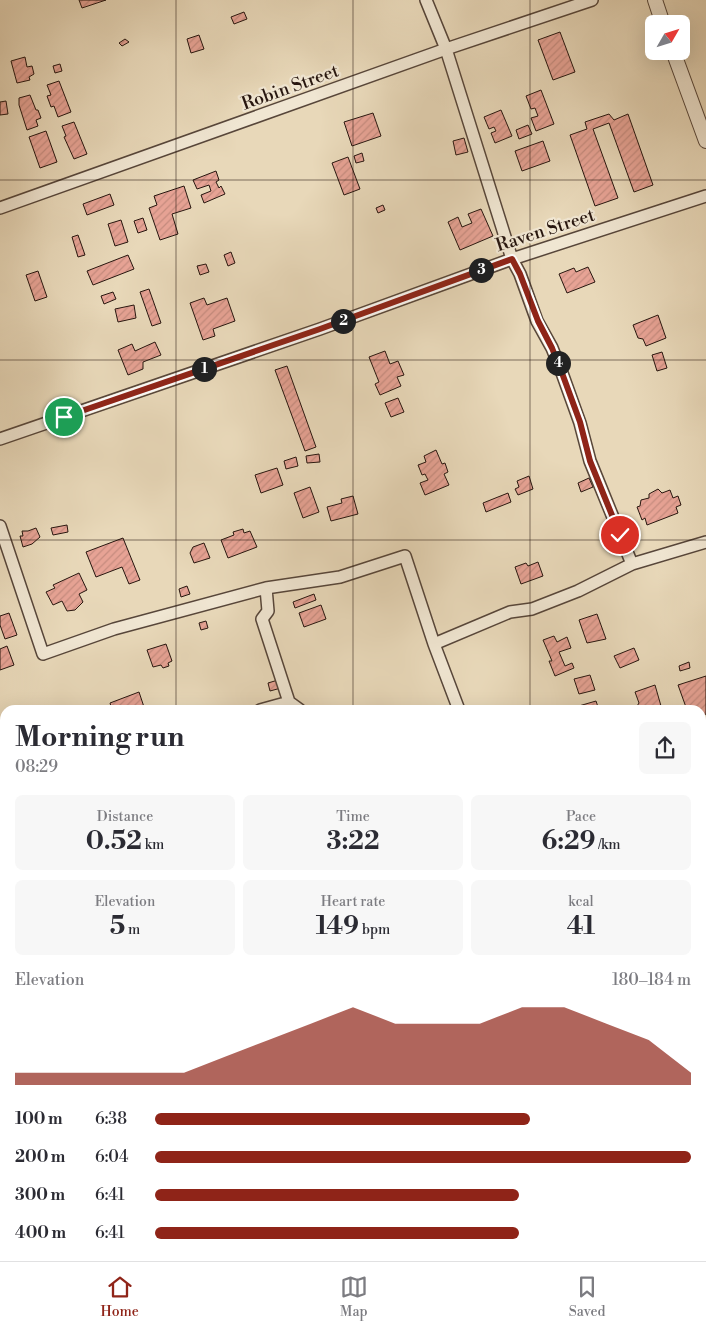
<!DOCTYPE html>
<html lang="en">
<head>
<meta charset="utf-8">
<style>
	:root { --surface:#fff; --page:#f7f7f7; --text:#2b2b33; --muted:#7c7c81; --line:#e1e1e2; --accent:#8f2418 }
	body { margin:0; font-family:"Libre Bodoni",serif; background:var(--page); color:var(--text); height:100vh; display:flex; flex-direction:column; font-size:19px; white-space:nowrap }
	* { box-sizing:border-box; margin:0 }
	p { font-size:16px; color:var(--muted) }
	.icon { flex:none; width:28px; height:28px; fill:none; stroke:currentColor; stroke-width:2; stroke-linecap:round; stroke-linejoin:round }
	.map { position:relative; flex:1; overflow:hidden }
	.side { position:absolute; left:0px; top:705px; width:706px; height:556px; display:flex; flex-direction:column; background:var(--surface); border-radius:15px 15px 0 0; box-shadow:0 5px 20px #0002 }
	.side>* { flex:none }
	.needle { width:32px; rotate:51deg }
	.fabs { position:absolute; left:645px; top:15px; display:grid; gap:10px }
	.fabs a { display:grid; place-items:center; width:45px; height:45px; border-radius:8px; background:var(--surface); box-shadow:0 5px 20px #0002; font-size:25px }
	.pin { position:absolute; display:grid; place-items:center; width:42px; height:42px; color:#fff; margin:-21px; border:2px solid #fff; border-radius:50%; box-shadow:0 1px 5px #0007 }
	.km { position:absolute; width:25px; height:25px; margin:-12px; border-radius:50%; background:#222; color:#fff; font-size:14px; line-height:25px; text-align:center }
	.round { display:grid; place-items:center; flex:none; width:52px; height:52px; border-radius:8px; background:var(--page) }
	.headline { display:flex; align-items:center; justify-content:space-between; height:85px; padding:0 15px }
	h1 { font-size:28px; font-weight:700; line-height:38px }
	.stats { display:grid; grid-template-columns:repeat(3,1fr); gap:8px; height:85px; padding:5px 15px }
	.stats div { display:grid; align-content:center; border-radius:8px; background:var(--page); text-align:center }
	.stats b { font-size:25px; font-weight:700 }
	.stats small { font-size:14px; font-weight:400 }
	.stats p { font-size:14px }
	.chart { height:140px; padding:10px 15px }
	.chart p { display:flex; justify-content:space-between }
	.chart svg { width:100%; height:90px; margin-top:5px; fill:var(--accent); opacity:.7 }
	ul { padding:0 15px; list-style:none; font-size:16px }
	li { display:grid; grid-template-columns:80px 60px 1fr; align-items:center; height:38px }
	li i { height:12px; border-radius:6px; background:var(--accent) }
	.tabs { display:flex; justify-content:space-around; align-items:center; height:70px; border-top:1px solid var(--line); background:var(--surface); font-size:14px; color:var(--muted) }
	.tabs a { display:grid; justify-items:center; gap:2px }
	.tabs .on { color:var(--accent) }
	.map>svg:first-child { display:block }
	.building { fill:url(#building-hatch); stroke:#27160f }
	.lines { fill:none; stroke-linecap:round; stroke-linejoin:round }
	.minor-casing { stroke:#57463a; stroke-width:14 }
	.tertiary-casing { stroke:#57463a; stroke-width:16 }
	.minor { stroke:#f0e6d2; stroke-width:11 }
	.tertiary { stroke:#f0e6d2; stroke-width:14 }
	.route-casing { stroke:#fff; stroke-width:10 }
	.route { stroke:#8f2418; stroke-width:6 }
	.grid { fill:none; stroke:#27160f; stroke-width:1; stroke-opacity:0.55 }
	.labels { text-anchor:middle; stroke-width:4.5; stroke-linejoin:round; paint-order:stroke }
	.street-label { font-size:18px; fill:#27160f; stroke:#f0e6d2 }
</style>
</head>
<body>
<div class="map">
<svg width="706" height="1261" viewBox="0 0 706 1261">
	<defs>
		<pattern id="building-hatch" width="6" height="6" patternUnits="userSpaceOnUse" patternTransform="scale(1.25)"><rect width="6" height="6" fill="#e7a395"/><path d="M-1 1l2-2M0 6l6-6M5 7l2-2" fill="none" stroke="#c68c7f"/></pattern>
	</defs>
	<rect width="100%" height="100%" fill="#e8d8b9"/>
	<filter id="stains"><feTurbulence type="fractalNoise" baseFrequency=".004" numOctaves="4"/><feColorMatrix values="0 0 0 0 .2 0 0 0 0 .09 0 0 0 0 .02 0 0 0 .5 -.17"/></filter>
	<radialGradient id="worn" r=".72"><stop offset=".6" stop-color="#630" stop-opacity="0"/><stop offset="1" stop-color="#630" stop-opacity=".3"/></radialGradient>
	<path class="building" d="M79 0H106L82 8Z
		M244 12 247 19 234 24 231 17Z
		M560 32 575 72 553 80 538 40Z
		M199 35 204 49 191 53 187 39Z
		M125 39 129 42 122 46 119 43Z
		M25 57 27 67 32 66 34 74 29 77 30 80 17 83 11 61Z
		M60 64 62 71 55 73 53 66Z
		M59 81 71 112 58 117 54 106 51 107 47 96 51 95 47 85Z
		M541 90 554 124 536 131 531 118 538 116 535 108 531 109 526 96Z
		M30 95 36 110H38L41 118 36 120 38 126 27 130 19 105V98Z
		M6 101 8 114 0 115V102Z
		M501 110 512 136 495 143 491 133 496 131 494 127 489 129 484 117Z
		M373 113 381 136 352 146 344 122Z
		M609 114 614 120 628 114 653 185 634 192 609 123 593 129 618 198 595 206 570 135 587 129 585 122Z
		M74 122 87 154 74 159 64 137 66 136 62 126Z
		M528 125 532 134 519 139 516 130Z
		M46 131 57 162 40 168 29 137Z
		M464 138 468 152 456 155 453 141Z
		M543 141 550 161 522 171 515 151Z
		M362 153 364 161 356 163 354 156Z
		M348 157 360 189 344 195 332 163Z
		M216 171 219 180 216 182 219 188 221 186 225 194 204 203 201 195 211 191 209 185 197 189 193 180Z
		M184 186 191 208 172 214 178 234 160 240 149 208 157 205 154 196Z
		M110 194 114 205 87 215 83 204Z
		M383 205 385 210 378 213 376 208Z
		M481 209 493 236 460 250 448 222 458 217 462 227 472 223 468 214Z
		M143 218 147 230 138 233 134 221Z
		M121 220 128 242 115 246 108 224Z
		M78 235 85 255 78 257 72 237Z
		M231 252 235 263 228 266 224 255Z
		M128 255 134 269 93 285 87 271Z
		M206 264 209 272 200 275 197 266Z
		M588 267 595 282 567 293 559 274 574 268 576 272Z
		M38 271 47 297 35 301 26 275Z
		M149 289 161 323 152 326 140 292Z
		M113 292 116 299 104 304 101 296Z
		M204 298 207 305 227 298 235 321 213 329 215 336 203 340 190 303Z
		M134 305 136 318 118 322 115 309Z
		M658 315 666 338 646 346 643 339 638 338 633 325Z
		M155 342 161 355 143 362V369L128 375 118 350 132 344 135 351Z
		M385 351 390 364 398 361 404 375 397 377 401 386 380 395 375 384 379 382 369 357Z
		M662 352 667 368 657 371 652 355Z
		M287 366 316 447 305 451 275 370Z
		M398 398 404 412 391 417 385 403Z
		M436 450 442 464 445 463 448 472 444 474 449 485 425 495 420 483 428 480 425 474 422 475 418 465 426 462 424 456Z
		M319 454 320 462 307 463 306 456Z
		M296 457 298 466 286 469 284 461Z
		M277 468 283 485 261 493 255 475Z
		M529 476 533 489 518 495 515 489 519 487 517 481Z
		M589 478 593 487 581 492 578 483Z
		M310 487 319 512 303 518 294 493Z
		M658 489 662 493 670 490 673 498 678 496 681 505 676 507 678 513 647 525 645 518 642 520 637 507 640 506 641 500 649 498V494Z
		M508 493 511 502 486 512 483 503Z
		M353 496 358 514 331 521 327 507 342 503 341 499Z
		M67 525 68 532 53 535 51 528Z
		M36 528 40 537 32 544 23 547 20 536H23L22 531H28Z
		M243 529 244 533 250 531 257 547 228 558 221 540 234 535 233 532Z
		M123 538 140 580 129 584 122 567 96 577 86 552Z
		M204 543 210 558 194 563 190 553 193 547Z
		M538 562 543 576 521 584 515 567 526 563 528 566Z
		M79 573 87 590 79 594 83 602 75 610 67 611 62 601 53 605 46 592 55 588 53 585Z
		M187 586 190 594 181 597 179 589Z
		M314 594 316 600 295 608 293 602Z
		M321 605 326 619 304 627 299 613Z
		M9 613 17 635 5 639 0 625V616Z
		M597 614 606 639 587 643 579 620Z
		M206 621 208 628 201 630 199 623Z
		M554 636 557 642 567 637 571 648 559 652 565 666 572 663 574 668 555 676 549 661H552L543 640Z
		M166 644 172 661 168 663 169 666 163 668 161 665 153 667 147 650Z
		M7 646 14 665 0 670V649Z
		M634 648 639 660 620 668 614 656Z
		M689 662 690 668 680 671 679 666Z
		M590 675 595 690 579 694 574 679Z
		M706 676V714L701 716V710H687L678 685Z
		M278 680 281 688 270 691 268 683Z
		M655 685 661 706 649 710H638L637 706 639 703 635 692Z
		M139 692 145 710H112L110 703Z
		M596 701 599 710H565Z
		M5 825V839L0 840V827Z
		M5 905V917L1 907Z
		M706 1051V1063L702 1053Z
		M703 1084 706 1092V1100L701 1102V1085Z
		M706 1119V1140L701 1125V1120Z
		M706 1254V1261H698L697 1257Z
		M25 1256H47L48 1261H20L19 1258Z
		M105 1256H125L127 1261H101L106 1260Z
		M378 1256H411V1257L399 1261H380Z
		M552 1256 554 1261H538Z
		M576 1256H594L596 1261H578Z
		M605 1256H628L613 1261H607Z"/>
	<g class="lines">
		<defs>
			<path id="minor" d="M426 0 446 49 512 259 520 274 537 321 552 348 562 373 580 423 590 461 632 564
				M0 208 446 49 592 0
				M0 439 320 329 512 259 706 196
				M0 526 43 654 114 629 266 588 340 577 405 556 434 644 459 710
				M266 588 268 611 262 619 289 702
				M434 644 510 612 532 609 578 591 632 564 706 542
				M260 710 289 702 300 710
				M701 761 706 760
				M0 801 5 800
				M701 978 706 976
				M0 999 5 998
				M701 1184 706 1182
				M0 1215 5 1214
				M659 1256 661 1261
				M478 1261 492 1256"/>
			<path id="tertiary" d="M655 0 663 24
				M673 51 706 141"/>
		</defs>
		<use href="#minor" class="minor-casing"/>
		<use href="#tertiary" class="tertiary-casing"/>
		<use href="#minor" class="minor"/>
		<use href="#tertiary" class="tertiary"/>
	</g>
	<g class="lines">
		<defs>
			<path id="route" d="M64 417 320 329 512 259 520 274 538 321 552 348 562 373 580 422 590 461 620 535"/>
		</defs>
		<use href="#route" class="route-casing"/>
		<use href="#route" class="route"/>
	</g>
	<path class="grid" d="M176 0V710M353 0V710M530 0V710M0 180H706M0 360H706M0 540H706M0 721H5M701 721H706M0 901H5M701 901H706M0 1081H5M701 1081H706M176 1256V1261M353 1256V1261M530 1256V1261"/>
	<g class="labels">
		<g class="street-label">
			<text transform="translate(290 87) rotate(-20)" y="6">Robin Street</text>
			<text transform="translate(545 230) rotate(-18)" y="6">Raven Street</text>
		</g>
	</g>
	<rect width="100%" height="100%" filter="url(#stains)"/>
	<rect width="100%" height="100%" fill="url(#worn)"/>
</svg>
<div class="fabs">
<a><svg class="needle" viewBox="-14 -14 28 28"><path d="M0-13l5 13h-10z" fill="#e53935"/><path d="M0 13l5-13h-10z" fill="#7c7c81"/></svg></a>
</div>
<div class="pin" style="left:64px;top:417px;background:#1e9e55"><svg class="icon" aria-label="arrive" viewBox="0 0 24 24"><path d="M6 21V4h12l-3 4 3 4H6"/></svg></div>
<div class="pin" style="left:620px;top:535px;background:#d93025"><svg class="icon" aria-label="check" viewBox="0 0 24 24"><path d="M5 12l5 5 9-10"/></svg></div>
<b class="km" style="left:204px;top:369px">1</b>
<b class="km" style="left:343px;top:321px">2</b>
<b class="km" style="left:481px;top:270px">3</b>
<b class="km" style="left:558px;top:363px">4</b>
<section class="side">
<div class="headline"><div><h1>Morning run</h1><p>08:29</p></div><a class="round"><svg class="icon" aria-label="share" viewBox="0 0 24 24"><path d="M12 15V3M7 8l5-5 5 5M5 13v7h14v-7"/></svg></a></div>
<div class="stats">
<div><p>Distance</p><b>0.52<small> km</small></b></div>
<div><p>Time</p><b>3:22</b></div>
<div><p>Pace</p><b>6:29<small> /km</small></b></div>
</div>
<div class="stats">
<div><p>Elevation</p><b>5<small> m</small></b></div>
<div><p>Heart rate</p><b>149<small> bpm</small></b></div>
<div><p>kcal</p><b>41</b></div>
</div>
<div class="chart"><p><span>Elevation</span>180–184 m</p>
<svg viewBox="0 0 160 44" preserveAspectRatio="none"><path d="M0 44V38L10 38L20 38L30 38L40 38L50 30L60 22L70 14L80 6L90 14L100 14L110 14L120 6L130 6L140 14L150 22L160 38V44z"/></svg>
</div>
<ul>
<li><b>100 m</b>6:38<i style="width:70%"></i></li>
<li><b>200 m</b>6:04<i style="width:100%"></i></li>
<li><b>300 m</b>6:41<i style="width:68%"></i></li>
<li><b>400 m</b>6:41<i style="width:68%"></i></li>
</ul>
</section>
</div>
<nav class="tabs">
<a class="on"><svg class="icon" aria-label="home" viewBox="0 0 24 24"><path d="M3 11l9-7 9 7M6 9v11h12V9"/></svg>Home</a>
<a><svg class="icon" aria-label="map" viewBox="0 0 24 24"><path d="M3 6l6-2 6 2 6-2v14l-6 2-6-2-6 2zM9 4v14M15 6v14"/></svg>Map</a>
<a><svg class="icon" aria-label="saved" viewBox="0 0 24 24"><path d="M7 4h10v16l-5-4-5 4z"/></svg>Saved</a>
</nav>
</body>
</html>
